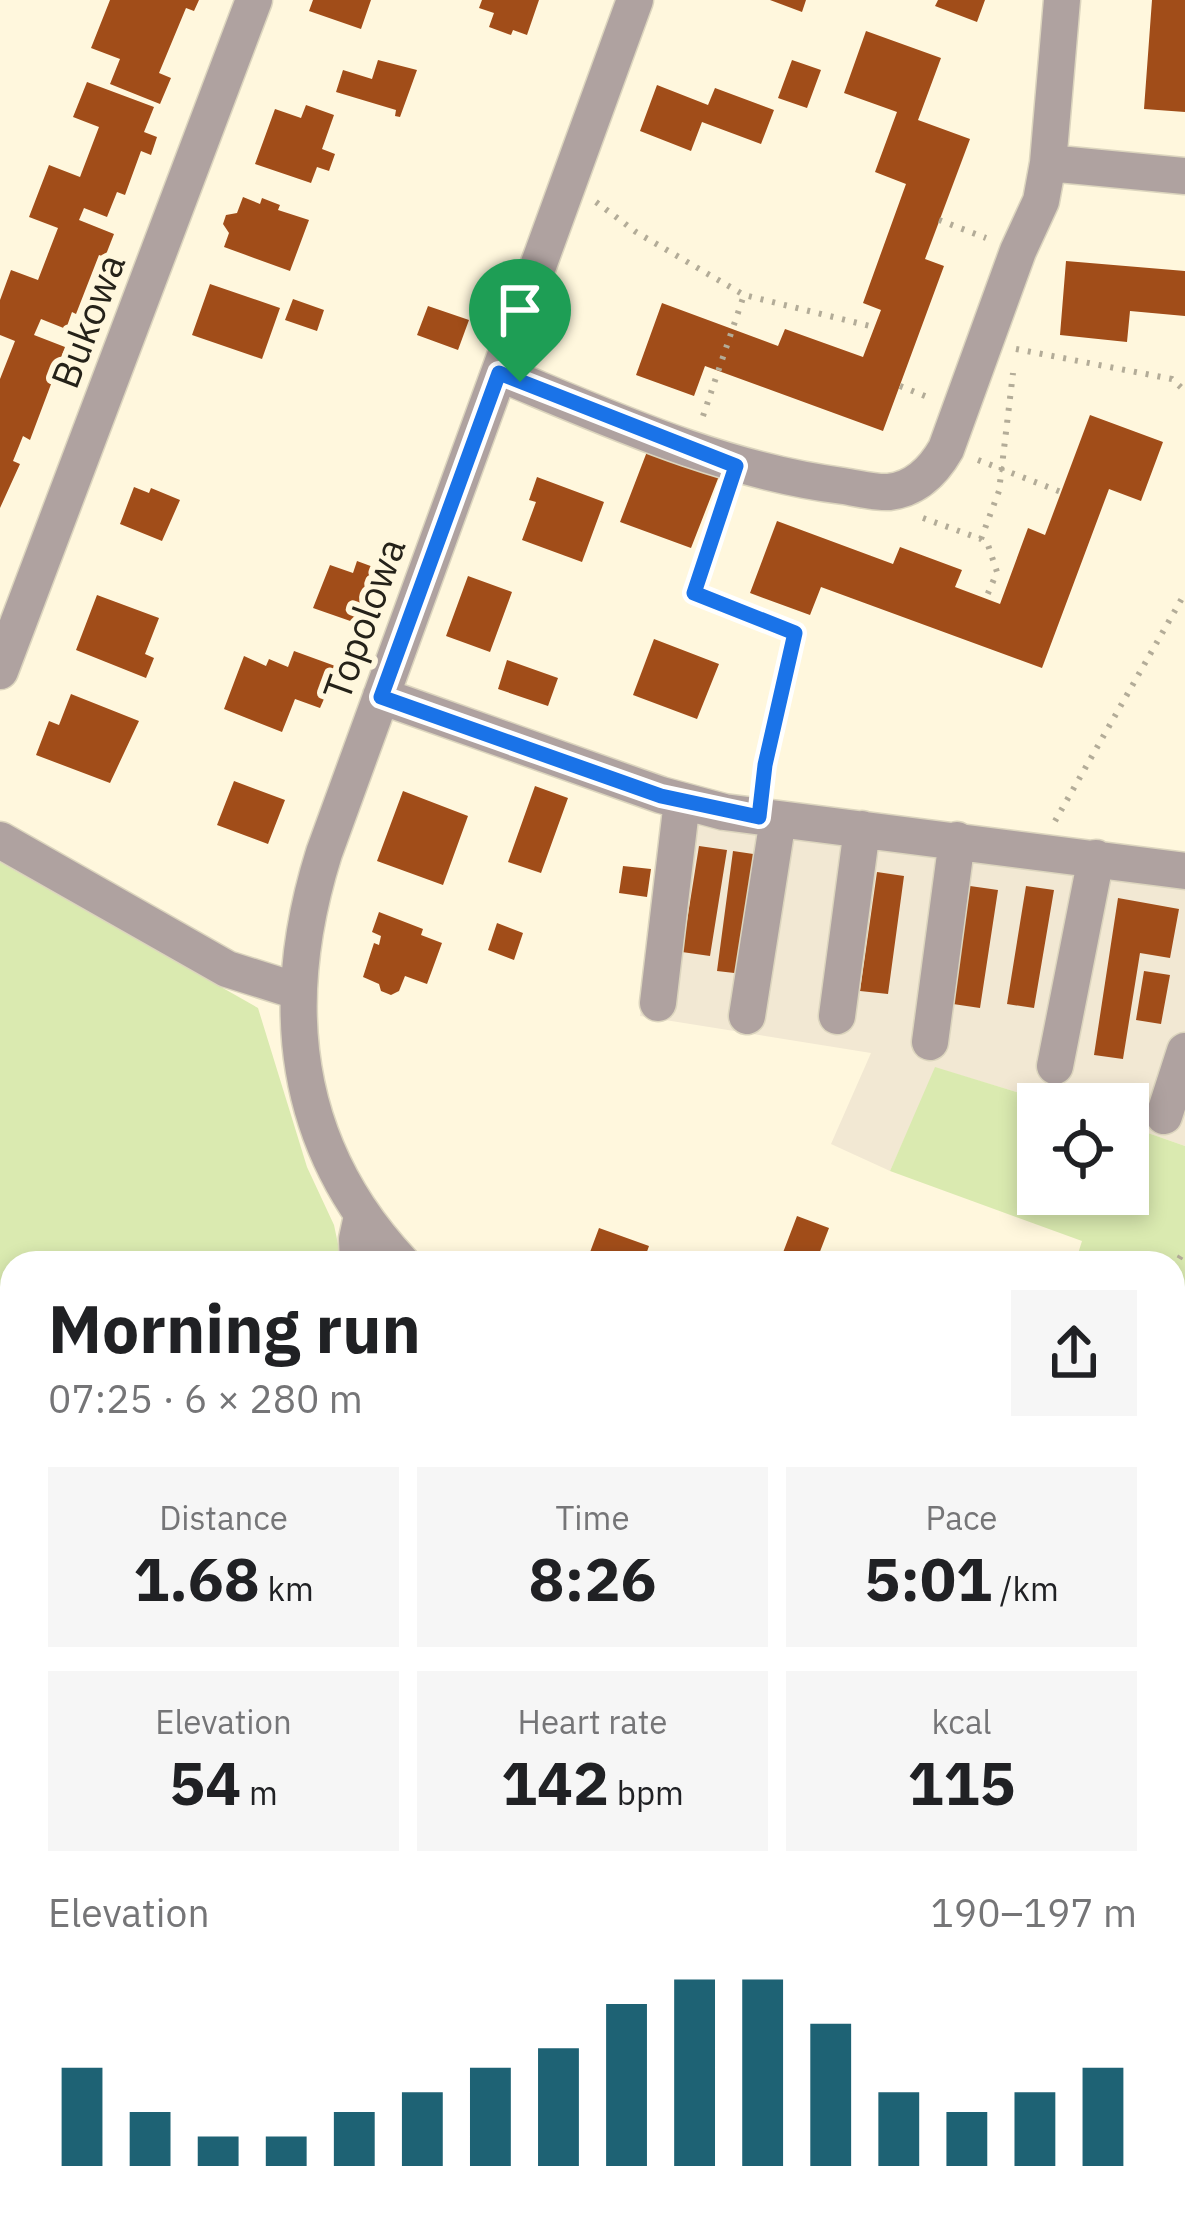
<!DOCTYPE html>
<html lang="en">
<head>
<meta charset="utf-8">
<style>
	:root { --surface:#fff; --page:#f6f6f6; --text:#202124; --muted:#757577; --accent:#1e6274 }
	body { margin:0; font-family:"IBM Plex Sans",sans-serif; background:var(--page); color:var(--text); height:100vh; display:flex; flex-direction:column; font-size:45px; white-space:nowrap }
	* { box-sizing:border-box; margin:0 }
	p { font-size:39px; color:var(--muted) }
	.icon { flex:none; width:66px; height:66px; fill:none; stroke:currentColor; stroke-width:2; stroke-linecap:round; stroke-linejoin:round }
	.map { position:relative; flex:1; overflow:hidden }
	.panel { position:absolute; left:0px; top:1251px; width:1185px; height:975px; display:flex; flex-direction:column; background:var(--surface); border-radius:36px 36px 0 0; box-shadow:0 6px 18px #0003 }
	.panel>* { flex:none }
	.tools { position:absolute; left:1017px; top:1083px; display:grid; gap:24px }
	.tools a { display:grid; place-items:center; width:132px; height:132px; border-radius:0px; background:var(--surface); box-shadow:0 6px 18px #0003; font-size:60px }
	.pin { position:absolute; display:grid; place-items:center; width:102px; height:102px; color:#fff; margin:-123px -51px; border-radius:50% 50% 50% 0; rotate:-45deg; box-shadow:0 0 12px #0007 }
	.pin .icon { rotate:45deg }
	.round { display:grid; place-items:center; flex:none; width:126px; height:126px; border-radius:0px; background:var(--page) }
	.summary { display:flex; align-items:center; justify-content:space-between; height:204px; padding:0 48px }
	h1 { font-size:66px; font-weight:700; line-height:90px }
	.stats { display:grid; grid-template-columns:repeat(3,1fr); gap:18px; height:204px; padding:12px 48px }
	.stats div { display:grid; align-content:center; border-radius:0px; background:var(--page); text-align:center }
	.stats b { font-size:60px; font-weight:700 }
	.stats small { font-size:33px; font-weight:400 }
	.stats p { font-size:33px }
	.chart { height:336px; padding:24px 48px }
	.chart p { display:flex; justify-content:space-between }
	.chart svg { width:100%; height:216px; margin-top:12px; stroke:var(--accent); stroke-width:6 }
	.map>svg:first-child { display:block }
	.industrial { fill:#f2e8d3 }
	.green { fill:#daeab0 }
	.building { fill:#a14d19 }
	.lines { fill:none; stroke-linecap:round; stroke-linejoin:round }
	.minor-casing { stroke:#dcd5be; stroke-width:39 }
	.path { stroke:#b3ac98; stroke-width:6; stroke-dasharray:3 9; stroke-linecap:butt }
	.minor { stroke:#afa2a0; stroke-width:36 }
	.route-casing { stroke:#fff; stroke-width:24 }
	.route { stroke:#1a73e8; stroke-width:15 }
	.labels { text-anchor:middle; stroke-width:12; stroke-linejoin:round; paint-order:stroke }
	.street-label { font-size:39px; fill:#252219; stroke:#fff7dd }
</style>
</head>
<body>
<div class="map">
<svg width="1185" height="2225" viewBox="0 0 1185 2225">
	<rect width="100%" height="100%" fill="#fff7dd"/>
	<path class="industrial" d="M670 814 1185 884V1146L1128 1126V1104H1056L936 1068 890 1171 831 1144 871 1053 640 1016Z
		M12 1858V2214H572L574 2225H0V1862Z"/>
	<path class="green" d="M0 862 258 1008 307 1167 334 1225 342 1263H12V1858L0 1862Z
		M935 1067 1056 1104H1038V1194H1128V1126L1185 1146V1351L1173 1345V1263H1075L1082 1241 890 1171Z"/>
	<path class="building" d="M110 0H199L194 11 186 8 159 73 171 78 160 104 110 84 120 59 91 48Z
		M313 0H371L361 29 309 11Z
		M482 0H539L527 35 513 30 511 35 489 27 494 13 479 8Z
		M770 0H806L802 12Z
		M938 0H985L977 22 935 6Z
		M1152 0H1185V112L1144 109Z
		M866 31 941 58 918 120 970 139 925 259 944 266 883 431 705 366 694 396 636 375 662 303 778 346 785 329 863 357 881 310 863 303 906 184 875 172 897 112 844 93Z
		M378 60 417 70 400 117 395 116 396 110 336 92 343 70 372 79Z
		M792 60 821 70 807 108 778 98Z
		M87 82 154 107 144 132 157 137 151 155 141 151 125 195 117 192 107 217 84 208 79 220 114 234 105 257 99 255 76 314 72 312 66 329 41 319 34 335 65 347 30 440 23 436 13 461 20 464 0 508V379L15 341 0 335V300L11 270 38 280 58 228 29 217 49 165 80 177 99 127 73 117Z
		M657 85 708 105 715 88 774 110 761 144 702 122 691 151 640 131Z
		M306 105 334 115 322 149 335 154 329 171 317 167 311 183 255 164 275 109 301 118Z
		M243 197 260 204 262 198 280 205 278 210 309 220 290 271 224 247 229 233 223 224 226 215 237 213Z
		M1066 261 1185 271V316L1130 311 1127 342 1060 335Z
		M210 284 280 308 262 359 192 335Z
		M293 299 324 310 317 331 285 320Z
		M428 306 469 320 458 350 417 335Z
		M1090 415 1163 442 1141 501 1109 489 1042 668 821 587 810 615 750 593 777 521 893 564 900 547 962 570 955 587 1000 604 1028 528 1045 535Z
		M648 449 719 476 691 548 620 522Z
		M537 477 604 502 582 562 522 540 536 502 529 500Z
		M134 487 149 493 151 488 180 500 162 541 120 524Z
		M357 561 376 568 356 623 313 608 330 565 353 573Z
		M468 576 512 592 490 652 446 636Z
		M97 595 159 618 145 654 154 658 146 678 76 650Z
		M654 639 719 664 697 719 633 695Z
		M294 651 338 667 320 708 295 699 282 732 224 709 244 656 266 666 269 659 288 667Z
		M507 660 558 678 548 706 498 689Z
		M71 694 139 721 110 783 36 755 49 721 59 725Z
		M234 781 285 800 268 844 217 825Z
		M535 786 568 798 541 873 508 862Z
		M403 791 468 816 443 885 377 861Z
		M699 846 727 850 710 956 682 952Z
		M733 851 760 855 743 974 717 971Z
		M623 866 651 869 647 897 619 893Z
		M877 872 904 876 888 994 860 991Z
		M970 886 998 890 980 1008 953 1004Z
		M1026 886 1054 890 1034 1008 1007 1004Z
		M1118 898 1179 909 1170 958 1140 953 1123 1059 1094 1055Z
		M379 912 423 929 421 935 442 943 427 984 405 976 399 991 391 995 381 991 379 984 363 977 374 943 379 945 381 936 372 932Z
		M497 923 523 933 514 960 488 950Z
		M1144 971 1170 975 1161 1024 1136 1020Z
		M797 1216 829 1228 816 1262 806 1258 804 1263H779Z
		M599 1228 649 1246 643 1263H586Z
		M1173 1526 1185 1532V1644L1173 1638Z
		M12 1911V1979L0 1984V1916Z
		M1185 2094V2145L1173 2127V2102Z
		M1173 2175 1185 2192V2218L1175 2225H1147L1140 2214H1173Z
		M427 2214H447L450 2225H391Z
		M480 2214H527L530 2225H482Z"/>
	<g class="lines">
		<defs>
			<path id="minor" d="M1048 163 1185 176
				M499 373C610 419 723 471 843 486 857 488 875 493 889 492 916 489 934 470 946 449L1018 251 1041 201 1048 163 1062 0
				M0 671 254 0
				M381 696 661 795 724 812 1185 871
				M0 840 227 969 297 991
				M658 1003 682 801
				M747 1016 778 819
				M837 1016 862 829
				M930 1042 957 840
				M1055 1066 1096 858
				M1164 1116 1185 1051
				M358 1263 357 1239 362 1216
				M402 1263C291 1145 277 1003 324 853L635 0
				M1173 1716 1185 1723
				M1173 1921 1185 1913
				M586 2214 589 2225
				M17 2225 32 2214
				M719 2225 735 2214"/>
		</defs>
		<use href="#minor" class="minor-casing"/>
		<path class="path" d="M596 202 636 232 744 295 874 327
			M939 220 986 238
			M1016 349 1172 379 1185 391
			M900 386 930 398
			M703 416 744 295
			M978 460 1061 492
			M726 498 694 593 795 633 763 785
			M923 518 981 539 988 545 997 572 986 598
			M981 539 999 491 1013 373
			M1055 821 1185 593
			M1173 1269 1185 1249"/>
		<use href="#minor" class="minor"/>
	</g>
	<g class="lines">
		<defs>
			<path id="route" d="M499 373 736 466 694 593 795 633 765 765 759 817 661 796 381 697Z"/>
		</defs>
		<use href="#route" class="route-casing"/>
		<use href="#route" class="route"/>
	</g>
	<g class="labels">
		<g class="street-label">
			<text transform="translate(88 321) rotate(-69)" y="14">Bukowa</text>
			<text transform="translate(364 619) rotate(-70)" y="14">Topolowa</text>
		</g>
	</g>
</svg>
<div class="tools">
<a><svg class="icon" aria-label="locate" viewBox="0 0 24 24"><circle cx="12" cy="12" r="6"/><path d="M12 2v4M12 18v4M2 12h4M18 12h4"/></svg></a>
</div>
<div class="pin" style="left:520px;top:382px;background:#1e9e55"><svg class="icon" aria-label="arrive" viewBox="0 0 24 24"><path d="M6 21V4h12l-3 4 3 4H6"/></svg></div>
<section class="panel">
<div class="summary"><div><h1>Morning run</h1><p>07:25 · 6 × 280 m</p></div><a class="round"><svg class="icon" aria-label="share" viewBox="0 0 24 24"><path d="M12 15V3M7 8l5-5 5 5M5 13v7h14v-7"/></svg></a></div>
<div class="stats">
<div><p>Distance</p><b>1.68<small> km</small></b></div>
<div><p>Time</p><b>8:26</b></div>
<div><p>Pace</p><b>5:01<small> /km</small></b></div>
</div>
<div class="stats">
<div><p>Elevation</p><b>54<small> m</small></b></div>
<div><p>Heart rate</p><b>142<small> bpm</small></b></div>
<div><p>kcal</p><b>115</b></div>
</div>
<div class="chart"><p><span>Elevation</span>190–197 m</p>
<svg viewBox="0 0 160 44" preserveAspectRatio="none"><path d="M5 44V24M15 44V33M25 44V38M35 44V38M45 44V33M55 44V29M65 44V24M75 44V20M85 44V11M95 44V6M105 44V6M115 44V15M125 44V29M135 44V33M145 44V29M155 44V24"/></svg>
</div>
</section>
</div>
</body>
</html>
